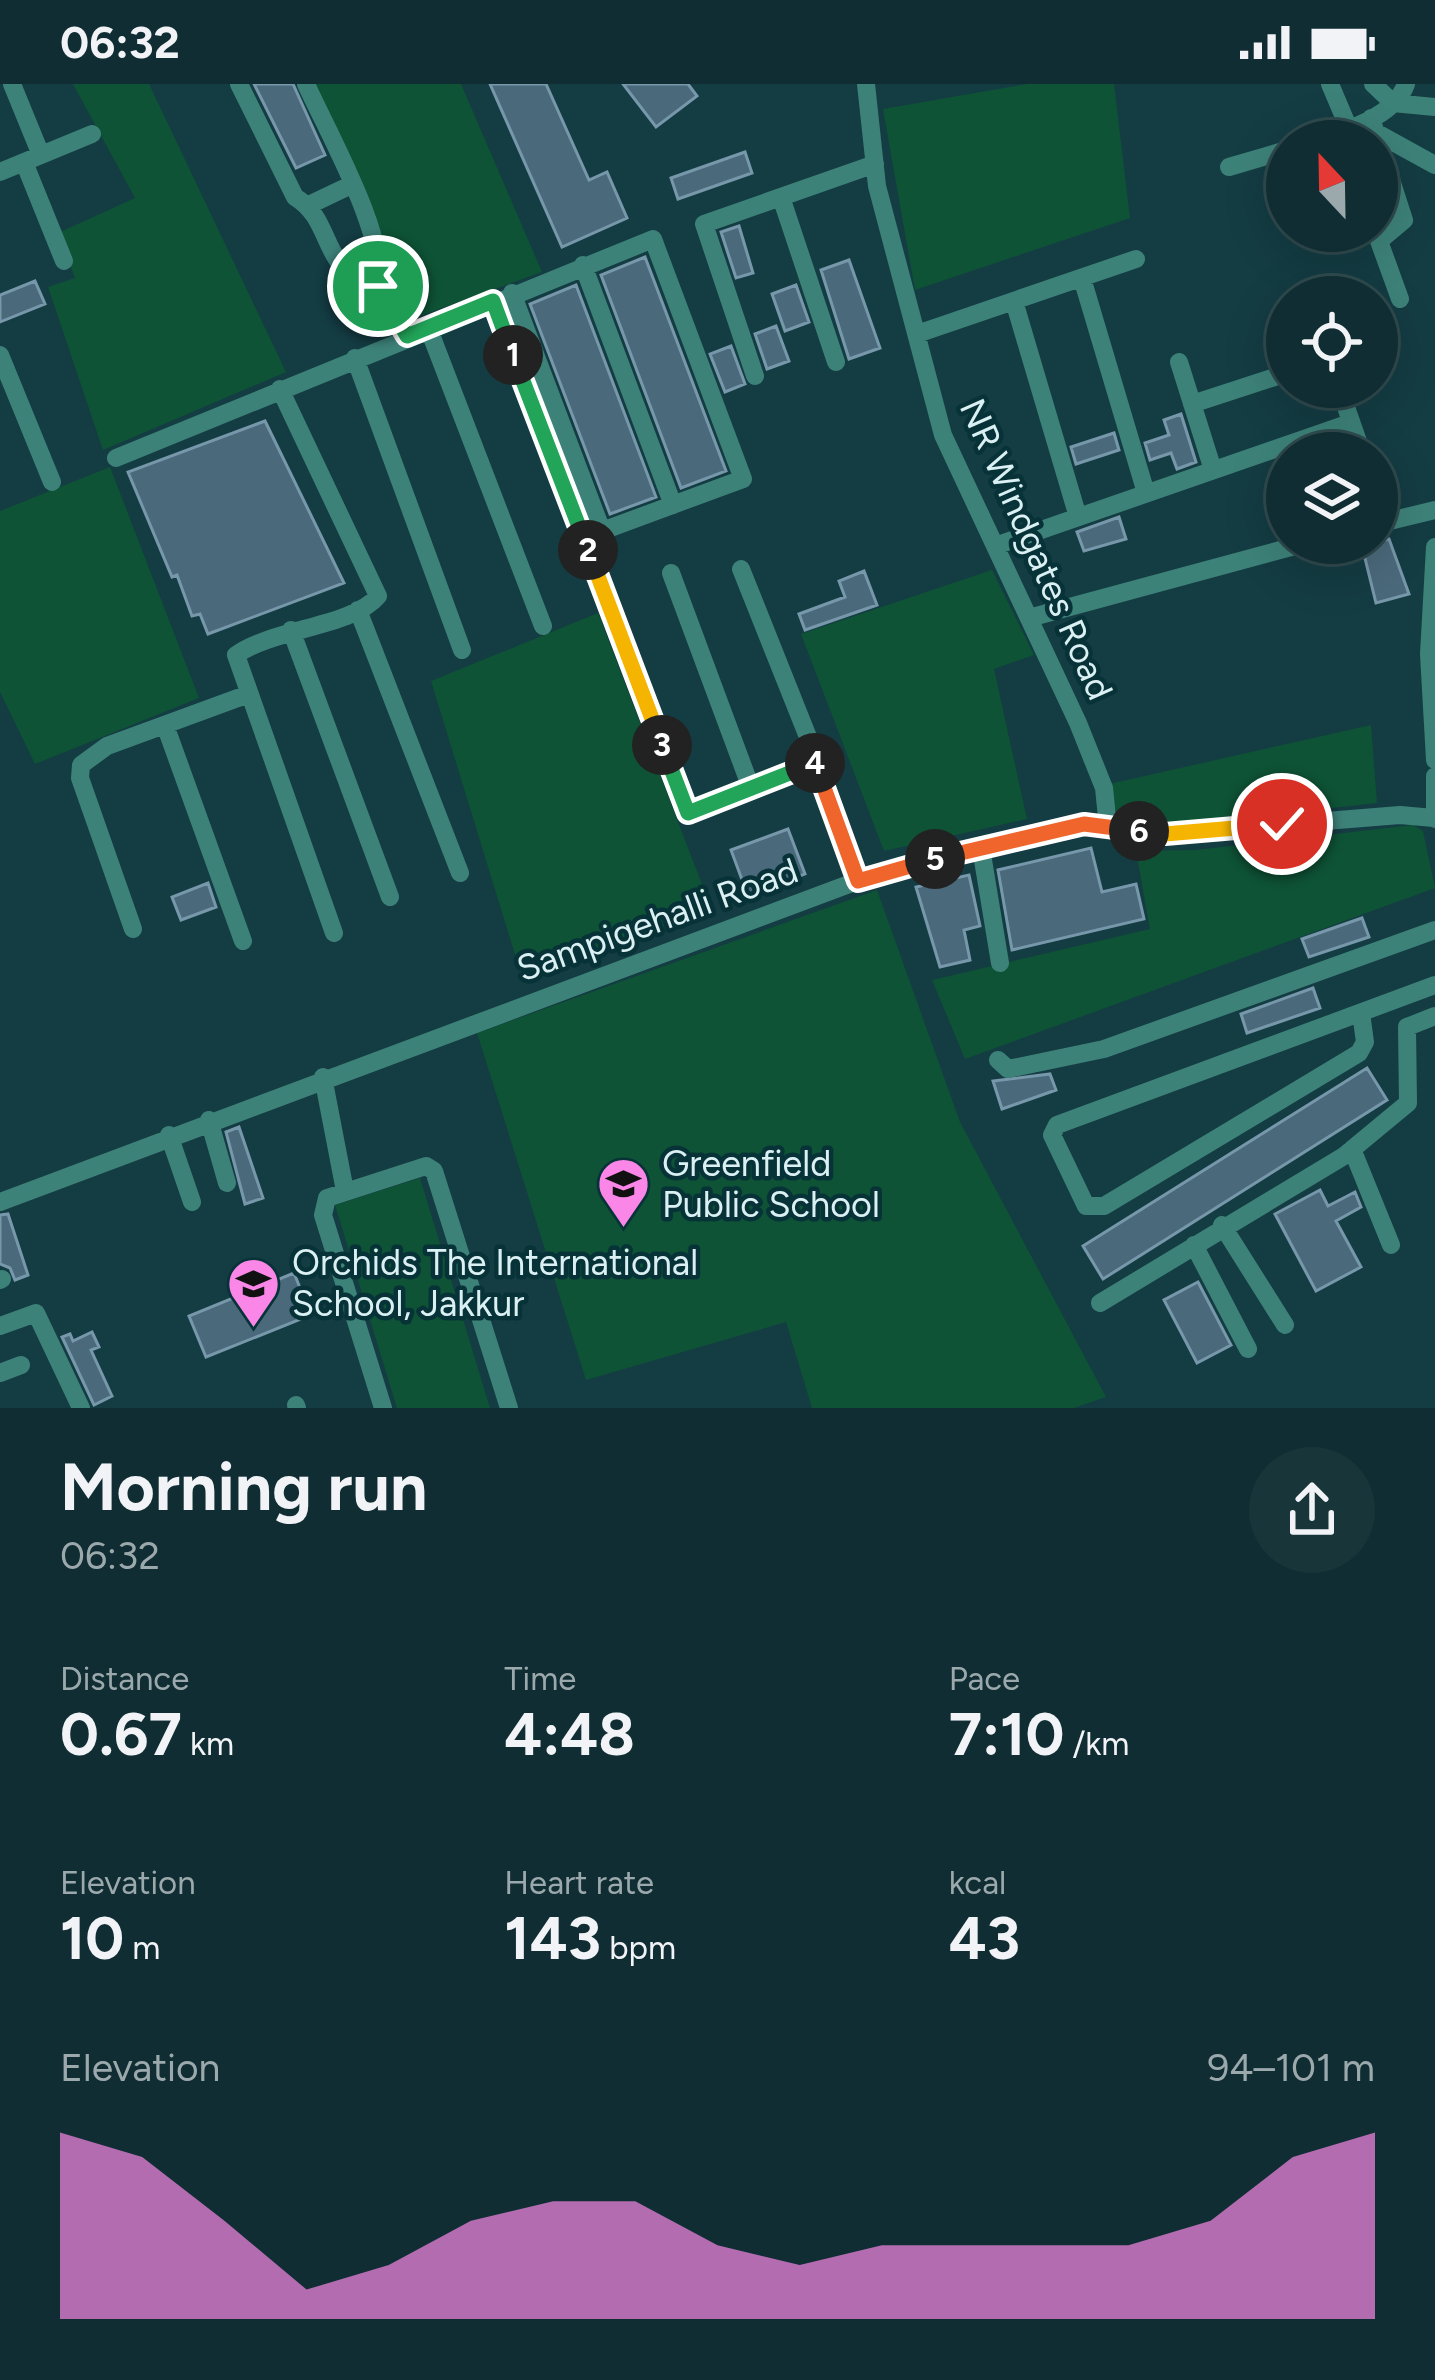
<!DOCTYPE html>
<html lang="en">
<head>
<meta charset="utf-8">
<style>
	:root { --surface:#0f2d32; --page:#18353a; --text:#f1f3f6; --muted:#9ba8ac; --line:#2f494d; --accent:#fa87e7 }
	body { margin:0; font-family:Figtree,sans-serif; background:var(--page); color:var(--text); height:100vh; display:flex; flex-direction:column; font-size:45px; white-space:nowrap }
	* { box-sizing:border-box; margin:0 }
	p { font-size:39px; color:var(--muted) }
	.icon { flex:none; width:66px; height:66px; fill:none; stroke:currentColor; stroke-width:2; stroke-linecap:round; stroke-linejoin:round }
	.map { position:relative; height:1324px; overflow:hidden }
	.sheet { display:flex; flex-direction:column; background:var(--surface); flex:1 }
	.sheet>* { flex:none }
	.needle { width:78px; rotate:338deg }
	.buttons { position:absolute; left:1266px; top:36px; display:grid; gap:24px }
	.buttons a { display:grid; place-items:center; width:132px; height:132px; border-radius:50%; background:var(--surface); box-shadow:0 12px 48px #0002,0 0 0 3px var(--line); font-size:60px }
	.pin { position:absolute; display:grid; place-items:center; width:102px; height:102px; color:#fff; margin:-51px; border:6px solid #fff; border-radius:50%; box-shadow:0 3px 12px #0007 }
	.km { position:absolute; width:60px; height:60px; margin:-30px; border-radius:50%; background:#222; color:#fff; font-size:33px; line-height:60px; text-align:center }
	.round { display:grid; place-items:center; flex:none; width:126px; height:126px; border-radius:63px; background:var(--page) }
	.overview { display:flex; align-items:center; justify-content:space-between; height:204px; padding:0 60px }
	h1 { font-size:66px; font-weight:700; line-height:90px }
	.metrics { display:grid; grid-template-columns:repeat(3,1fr); gap:18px; height:204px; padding:12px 60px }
	.metrics div { display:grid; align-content:center }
	.metrics b { font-size:60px; font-weight:700 }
	.metrics small { font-size:33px; font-weight:400 }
	.metrics p { font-size:33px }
	.chart { height:336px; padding:24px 60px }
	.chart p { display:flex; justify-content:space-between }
	.chart svg { width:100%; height:216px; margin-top:12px; fill:var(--accent); opacity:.7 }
	.status { display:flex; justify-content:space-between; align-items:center; height:84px; padding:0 60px; background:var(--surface); direction:ltr }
	.status svg { height:33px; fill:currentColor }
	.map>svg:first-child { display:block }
	.green { fill:#0e5336 }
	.building { fill:#4a697b; stroke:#7797aa; stroke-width:3 }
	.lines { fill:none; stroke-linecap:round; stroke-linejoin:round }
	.minor { stroke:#3d8279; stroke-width:18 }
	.split-1-casing { stroke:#fff; stroke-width:24 }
	.split-2-casing { stroke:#fff; stroke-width:24 }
	.split-3-casing { stroke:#fff; stroke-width:24 }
	.split-4-casing { stroke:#fff; stroke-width:24 }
	.split-5-casing { stroke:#fff; stroke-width:24 }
	.split-6-casing { stroke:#fff; stroke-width:24 }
	.split-7-casing { stroke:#fff; stroke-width:24 }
	.split-1 { stroke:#22a559; stroke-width:15 }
	.split-2 { stroke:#22a559; stroke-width:15 }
	.split-3 { stroke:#f5b400; stroke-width:15 }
	.split-4 { stroke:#22a559; stroke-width:15 }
	.split-5 { stroke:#f0652b; stroke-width:15 }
	.split-6 { stroke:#f0652b; stroke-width:15 }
	.split-7 { stroke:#f5b400; stroke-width:15 }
	.labels { text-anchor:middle; stroke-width:9; stroke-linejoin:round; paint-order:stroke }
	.street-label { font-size:36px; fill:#dbf0f3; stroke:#073238 }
	.poi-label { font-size:36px; fill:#dbf0f3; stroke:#073238; text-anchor:start }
</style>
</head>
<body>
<div class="status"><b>06:32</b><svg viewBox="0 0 49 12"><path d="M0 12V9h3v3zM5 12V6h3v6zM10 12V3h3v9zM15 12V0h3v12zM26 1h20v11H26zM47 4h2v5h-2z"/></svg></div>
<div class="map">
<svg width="1435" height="1324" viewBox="0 0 1435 1324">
	<rect width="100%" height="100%" fill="#143c43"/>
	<path class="green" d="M73 0H149L286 288 103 366 48 203 75 194 58 149 135 114Z
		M310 0H461L542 188 414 234Z
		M1027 0H1114L1130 134 915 206 883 25Z
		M110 383 199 614 35 680 0 608V427Z
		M992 486 1034 571 994 585 1027 735 884 767 801 550Z
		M598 529 711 824 524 900 431 597Z
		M1371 641 1377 719 1167 742 1119 739 1109 700Z
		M1413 741 1423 747 1435 804 965 975 932 896 1150 845 1136 767 1195 766Z
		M877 806 960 1038 1106 1313 1074 1324H812L786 1238 586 1296 477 949Z
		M420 1094 490 1324H397L335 1121Z"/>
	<path class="building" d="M254 0H293L325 71 296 84Z
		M490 0H546L589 96 607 88 627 134 562 163Z
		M623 0H688L697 12 656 43Z
		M745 68 752 89 678 115 671 94Z
		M739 142 753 189 736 194 721 148Z
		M645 173 726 387 681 404 601 191Z
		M849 176 880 264 849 275 821 186Z
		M35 197 45 220 0 238V211Z
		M576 201 656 413 610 430 530 220Z
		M796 201 809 238 785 247 772 210Z
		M776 242 789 277 767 285 755 250Z
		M731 262 745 300 725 308 710 270Z
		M1181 330 1196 378 1177 385 1171 369 1150 376 1145 359 1169 351 1164 336Z
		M265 337 344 499 208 550 200 530 192 532 177 491 172 493 128 388Z
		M1114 349 1119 366 1076 380 1071 363Z
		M1119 433 1126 455 1084 467 1077 448Z
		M1389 455 1409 510 1376 519 1362 462Z
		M864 487 877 521 805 546 799 530 845 513 839 497Z
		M788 745 805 790 748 812 731 766Z
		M1091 764 1102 808 1136 800 1144 835 1012 866 998 786Z
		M969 791 980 842 964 846 970 876 940 883 916 803Z
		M208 799 216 823 181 836 172 813Z
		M1362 834 1369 853 1309 873 1302 855Z
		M1313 904 1320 924 1247 949 1241 930Z
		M1367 984 1387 1016 1103 1195 1083 1162Z
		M1050 990 1056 1006 1002 1025 993 997Z
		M239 1043 263 1114 245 1120 226 1048Z
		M1320 1106 1328 1122 1355 1108 1361 1123 1336 1137 1361 1183 1316 1207 1275 1130Z
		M8 1130 28 1191 15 1196 10 1184 0 1180V1131Z
		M294 1189 311 1231 206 1273 189 1232Z
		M1198 1198 1231 1261 1197 1279 1164 1216Z
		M92 1248 99 1263 91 1266 112 1312 94 1321 62 1253 70 1250 73 1257Z"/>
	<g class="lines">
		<path class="minor" d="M12 0 41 71
			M239 0 295 113C336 138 318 188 378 202
			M306 0C328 49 388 154 378 202L407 252
			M866 0 877 102 943 351 1078 639 1104 704 1108 743
			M1330 0 1349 45
			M1373 0 1393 19 1435 23
			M1371 34 1404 136 1379 157 1400 215
			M1375 48 1435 81
			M1318 57C1347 46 1395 32 1406 0
			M24 78 64 177
			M1229 83 1287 66
			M0 88 92 50
			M781 113 836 278
			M309 121 351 101
			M583 181 673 421
			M1082 194 1146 409
			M493 217 688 729 818 678
			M1014 217 1078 433
			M428 243 543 542
			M917 250 1136 175
			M0 271 52 398
			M355 274 462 566
			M1179 278 1213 386
			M755 292 704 140 875 80
			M1339 303 1362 369
			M280 305 378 512C352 543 274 544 236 571L334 849
			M1192 320 1287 289
			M116 374 653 155 743 395 602 447 512 209
			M1377 407 1389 437
			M1377 440 1435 426
			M995 462 1350 339
			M1435 463 1429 570 1435 676
			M741 485 818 678 858 797
			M671 489 751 704
			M358 526 460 789
			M1029 534 1306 459
			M291 546 390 813
			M165 641 243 857
			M1435 692V735
			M981 764 1000 879
			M133 845 80 694 81 681 107 662 246 611
			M1361 929 1365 958 1359 969 1104 1122H1086L1052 1051 1057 1041 1435 901
			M998 976 1008 985 1104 965 1435 846
			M323 993 345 1107
			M209 1036 227 1099
			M169 1051 192 1118
			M1352 1065 1391 1161
			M0 1118 884 787 1084 740 1165 750 1400 731 1434 734
			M1222 1141 1285 1241
			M1194 1161 1248 1265
			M0 1196 2 1195
			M1100 1219 1344 1072 1408 1019 1407 943 1435 932
			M0 1242 36 1229 81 1324
			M0 1289 21 1281
			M296 1321 297 1324
			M383 1324 323 1131 327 1114 426 1082 434 1087 509 1324"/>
	</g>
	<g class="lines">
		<defs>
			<path id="split-1" d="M378 202 407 252 493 217 513 271"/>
			<path id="split-2" d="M513 271 588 466"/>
			<path id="split-3" d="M588 466 662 661"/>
			<path id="split-4" d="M662 661 688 729 815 679"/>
			<path id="split-5" d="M815 679 858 797 935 775"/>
			<path id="split-6" d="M935 775 1084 740 1139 747"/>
			<path id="split-7" d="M1139 747 1165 750 1282 740"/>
		</defs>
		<use href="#split-1" class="split-1-casing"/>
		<use href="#split-2" class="split-2-casing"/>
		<use href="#split-3" class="split-3-casing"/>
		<use href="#split-4" class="split-4-casing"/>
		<use href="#split-5" class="split-5-casing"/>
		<use href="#split-6" class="split-6-casing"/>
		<use href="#split-7" class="split-7-casing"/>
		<use href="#split-1" class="split-1"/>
		<use href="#split-2" class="split-2"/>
		<use href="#split-3" class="split-3"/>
		<use href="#split-4" class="split-4"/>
		<use href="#split-5" class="split-5"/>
		<use href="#split-6" class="split-6"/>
		<use href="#split-7" class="split-7"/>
	</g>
	<defs>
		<symbol id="school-pin" viewBox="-11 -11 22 30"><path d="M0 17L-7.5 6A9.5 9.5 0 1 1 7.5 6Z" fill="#fa87e7" stroke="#073238"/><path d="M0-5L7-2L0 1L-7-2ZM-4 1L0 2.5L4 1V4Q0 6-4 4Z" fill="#111"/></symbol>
	</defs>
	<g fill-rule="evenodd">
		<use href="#school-pin" x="594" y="1070" width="59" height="81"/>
		<use href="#school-pin" x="224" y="1170" width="59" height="81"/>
	</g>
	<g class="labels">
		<g class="street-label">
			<text transform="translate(1037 465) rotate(66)" y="13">NR Windgates Road</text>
			<text transform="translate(657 835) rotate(-20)" y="13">Sampigehalli Road</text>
		</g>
		<g class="poi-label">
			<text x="662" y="1092">Greenfield<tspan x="662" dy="41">Public School</tspan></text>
			<text x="292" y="1191">Orchids The International<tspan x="292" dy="41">School, Jakkur</tspan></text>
		</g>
	</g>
</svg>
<div class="buttons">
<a><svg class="needle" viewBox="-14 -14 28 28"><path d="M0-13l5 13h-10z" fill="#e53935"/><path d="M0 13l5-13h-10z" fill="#9ba8ac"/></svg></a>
<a><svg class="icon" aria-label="locate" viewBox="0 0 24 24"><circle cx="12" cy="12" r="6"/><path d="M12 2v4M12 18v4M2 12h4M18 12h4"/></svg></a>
<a><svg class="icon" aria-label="layers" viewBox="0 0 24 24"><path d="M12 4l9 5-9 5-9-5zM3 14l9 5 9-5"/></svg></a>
</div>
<div class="pin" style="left:378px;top:202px;background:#1e9e55"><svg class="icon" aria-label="arrive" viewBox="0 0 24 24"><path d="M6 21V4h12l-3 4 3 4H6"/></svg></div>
<div class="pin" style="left:1282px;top:740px;background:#d93025"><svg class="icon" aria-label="check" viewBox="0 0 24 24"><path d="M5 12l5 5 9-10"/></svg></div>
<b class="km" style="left:513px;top:271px">1</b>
<b class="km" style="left:588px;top:466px">2</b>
<b class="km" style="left:662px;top:661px">3</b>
<b class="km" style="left:815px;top:679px">4</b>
<b class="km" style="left:935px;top:775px">5</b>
<b class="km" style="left:1139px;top:747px">6</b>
</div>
<section class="sheet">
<div class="overview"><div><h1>Morning run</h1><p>06:32</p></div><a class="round"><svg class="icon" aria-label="share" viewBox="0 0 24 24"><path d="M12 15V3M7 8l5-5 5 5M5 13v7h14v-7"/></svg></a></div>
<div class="metrics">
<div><p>Distance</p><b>0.67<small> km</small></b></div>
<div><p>Time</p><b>4:48</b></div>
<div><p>Pace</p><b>7:10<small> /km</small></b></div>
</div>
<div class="metrics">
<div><p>Elevation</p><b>10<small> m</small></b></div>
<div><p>Heart rate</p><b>143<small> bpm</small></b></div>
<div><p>kcal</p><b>43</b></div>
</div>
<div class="chart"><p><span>Elevation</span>94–101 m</p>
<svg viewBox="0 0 160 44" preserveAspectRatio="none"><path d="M0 44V6L10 11L20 24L30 38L40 33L50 24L60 20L70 20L80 29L90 33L100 29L110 29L120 29L130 29L140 24L150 11L160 6V44z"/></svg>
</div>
</section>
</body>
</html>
